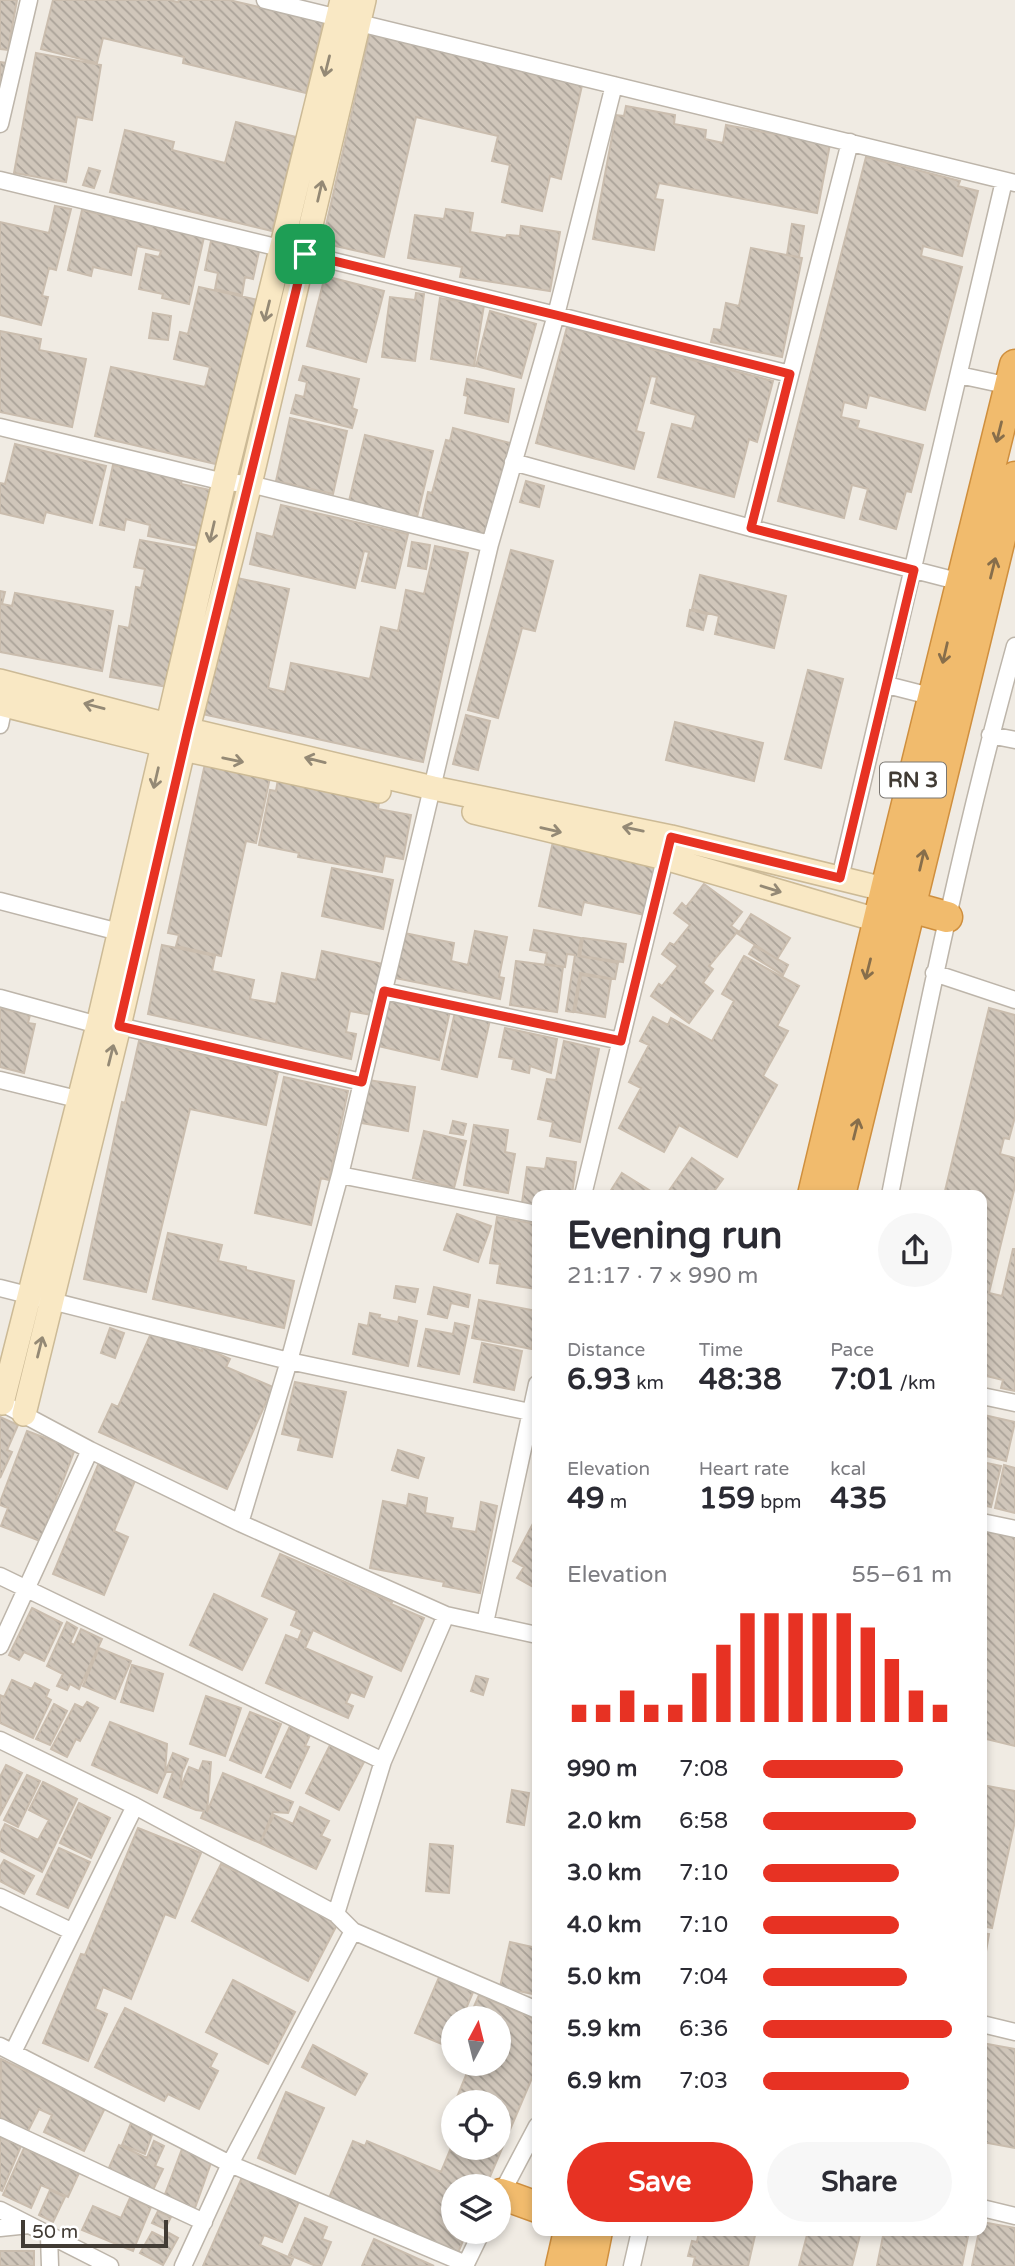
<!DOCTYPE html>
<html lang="en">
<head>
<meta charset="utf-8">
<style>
	:root { --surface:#fff; --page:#f7f7f7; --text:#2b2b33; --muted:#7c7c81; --accent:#e73223 }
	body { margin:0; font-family:"Varela Round",sans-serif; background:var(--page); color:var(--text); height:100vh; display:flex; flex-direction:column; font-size:26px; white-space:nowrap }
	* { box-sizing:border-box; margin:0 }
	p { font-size:23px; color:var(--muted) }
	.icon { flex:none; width:38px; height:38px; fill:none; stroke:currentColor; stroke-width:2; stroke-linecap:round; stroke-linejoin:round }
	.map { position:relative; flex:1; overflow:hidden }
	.panel { position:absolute; left:532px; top:1190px; width:455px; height:1046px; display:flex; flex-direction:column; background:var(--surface); border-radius:14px; box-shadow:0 4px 10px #0003 }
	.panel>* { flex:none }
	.needle { width:46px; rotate:7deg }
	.tools { position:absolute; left:441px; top:2006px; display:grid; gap:14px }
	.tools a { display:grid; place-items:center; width:70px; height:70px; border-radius:50%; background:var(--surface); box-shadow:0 4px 10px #0003; font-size:35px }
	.scale { position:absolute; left:21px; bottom:18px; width:147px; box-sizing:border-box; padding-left:7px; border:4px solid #413b34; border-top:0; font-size:19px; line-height:24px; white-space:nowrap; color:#413b34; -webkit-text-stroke:5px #fff; paint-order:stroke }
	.pin { position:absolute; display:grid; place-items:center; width:60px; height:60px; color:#fff; margin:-30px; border-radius:14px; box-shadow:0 4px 10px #0006 }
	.round { display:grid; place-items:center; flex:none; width:74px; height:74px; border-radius:37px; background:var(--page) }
	.head { display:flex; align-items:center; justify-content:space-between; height:119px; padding:0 35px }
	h1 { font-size:38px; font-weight:700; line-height:52px }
	.metrics { display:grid; grid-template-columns:repeat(3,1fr); gap:10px; height:119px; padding:7px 35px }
	.metrics div { display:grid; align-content:center }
	.metrics b { font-size:30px; font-weight:700 }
	.metrics small { font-size:19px; font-weight:400 }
	.metrics p { font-size:19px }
	.chart { height:196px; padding:14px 35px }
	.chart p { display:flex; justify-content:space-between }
	.chart svg { width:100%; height:126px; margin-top:7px; stroke:var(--accent); stroke-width:6 }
	.button { display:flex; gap:14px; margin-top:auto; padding:14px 35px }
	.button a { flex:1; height:80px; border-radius:42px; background:var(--accent); color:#fff; font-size:28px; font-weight:700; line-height:80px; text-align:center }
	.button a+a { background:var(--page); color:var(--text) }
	ul { padding:0 35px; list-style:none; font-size:23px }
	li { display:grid; grid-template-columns:112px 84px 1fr; align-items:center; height:52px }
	li i { height:18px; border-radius:9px; background:var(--accent) }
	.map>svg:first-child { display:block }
	.building { fill:url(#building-back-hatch); stroke:#cabdae; stroke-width:2 }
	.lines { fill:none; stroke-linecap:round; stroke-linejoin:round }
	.street-casing { stroke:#bdb5aa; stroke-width:19 }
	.secondary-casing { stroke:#ccba96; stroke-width:26 }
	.highway-casing { stroke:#cf8f3e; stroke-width:33 }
	.street { stroke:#fff; stroke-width:16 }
	.secondary { stroke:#f9e8c4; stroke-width:23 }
	.highway { stroke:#f1bb6d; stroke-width:30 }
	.oneway { stroke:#948975 }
	.oneway2 { stroke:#876e4b }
	.route-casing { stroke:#fff; stroke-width:14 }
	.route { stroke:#e73223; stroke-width:9 }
	.labels { text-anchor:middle; stroke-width:5; stroke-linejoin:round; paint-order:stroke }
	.shield { fill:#fff; stroke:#7a7671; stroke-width:2 }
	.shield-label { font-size:21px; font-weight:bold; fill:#413b34 }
</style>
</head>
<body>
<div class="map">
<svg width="1015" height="2266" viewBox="0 0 1015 2266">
	<defs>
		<pattern id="building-back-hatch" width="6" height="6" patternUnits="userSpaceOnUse" patternTransform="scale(1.75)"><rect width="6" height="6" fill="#d0c6ba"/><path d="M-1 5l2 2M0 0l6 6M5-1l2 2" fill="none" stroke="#aaa298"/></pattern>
	</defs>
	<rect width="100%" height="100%" fill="#f0ebe3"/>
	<path class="building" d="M0 0H17L8 50 0 49Z
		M53 0H169L178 2 179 0H229L323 22 306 93 183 63 184 57 103 38 97 63 41 49Z
		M370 33 583 81 561 179 550 176 542 211 502 202 510 165 492 161 498 136 416 117 384 257 322 243Z
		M36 53 101 65 92 120 77 117 66 182 14 173Z
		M0 62 7 63 0 93Z
		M626 106 675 115 674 124 706 130 705 139 723 143 726 125 830 144 817 213 659 183 655 199 663 200 654 250 593 239 616 115 624 116Z
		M236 122 296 137 272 231 110 192 125 130 174 142 172 150 225 163Z
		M866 157 960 181 958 186 978 191 962 256 923 246 921 256 962 267 925 410 869 395 866 408 844 402 841 417 859 421 857 428 923 445 911 492 906 491 896 529 860 519 868 489 852 485 844 518 778 501Z
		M89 168 100 171 94 188 83 185Z
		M55 206 71 209 56 270 49 268 42 296 48 297 41 325 0 315V222L49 233Z
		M446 209 473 213 470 232 506 238 507 235 520 236 521 226 560 232 550 291 460 277 462 267 408 258 415 215 444 219Z
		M82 210 204 237 189 304 162 298 163 294 139 289 146 254 159 257 161 251 137 246 131 275 93 267 91 276 68 270Z
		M792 224 804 226 799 257 787 255Z
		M211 241 250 249 260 247 253 279 245 277 242 295 215 289 218 273 205 270Z
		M751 248 802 258 782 357 711 342 714 329 721 330 726 303 739 306Z
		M325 276 384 291 366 362 307 346Z
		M199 287 258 300 220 465 95 436 111 367 205 387 210 367 174 359 180 332 188 334Z
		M416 293 424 294 415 361 382 357 390 297 415 300Z
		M440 298 484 305 474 366 431 359Z
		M490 311 536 324 521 378 476 366Z
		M153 313 171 316 168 340 149 338Z
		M567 327 773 381 757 442 749 439 734 497 658 477 672 424 692 429 696 415 651 403 657 377 651 376 636 431 644 433 634 469 536 443Z
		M0 331 41 339 39 350 86 359 72 427 0 412Z
		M303 366 359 379 352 408 357 410 352 428 291 413 296 395 304 397 307 382 299 380Z
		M467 379 514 389 508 422 465 413 468 396 464 395Z
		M290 418 347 431 333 494 276 481Z
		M453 428 510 443 487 535 422 519 428 492 432 493 446 440 450 441Z
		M365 435 433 451 417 517 349 501Z
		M15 444 106 466 92 523 46 512 43 523 0 513V483L5 484Z
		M113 465 182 479 181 484 215 491 203 547 148 536 150 525 126 519 124 530 100 525Z
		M526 481 544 486 539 507 520 502Z
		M281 505 408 534 395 588 362 581 369 552 364 551 355 588 250 564 257 533 273 537Z
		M140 540 195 550 186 594H189L168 687 110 677 119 626 129 628 136 587 141 588 145 569 134 567Z
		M412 542 430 545 426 569 408 566Z
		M435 546 468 553 423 762 202 714 232 577 289 589 268 688 285 692 291 663 370 679 381 627 398 631 406 590 424 594Z
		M511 550 553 561 535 631 522 628 498 718 468 710Z
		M700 575 786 596 774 648 715 634 719 616 692 609Z
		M0 591 5 592 2 604 12 606 15 593 113 611 102 671 0 652Z
		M690 610 707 614 703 630 687 626Z
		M808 670 843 679 821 768 785 759Z
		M466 715 490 721 478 770 453 764Z
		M675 722 763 743 754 781 666 760Z
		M206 759 271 773 256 843 246 841 221 956 176 946 179 935 168 933Z
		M278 779 380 796 378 809 411 815 403 859 385 856 382 872 298 857 299 853 259 845 270 790 276 791Z
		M554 837 657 860 645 915 584 902 581 915 539 906Z
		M332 868 393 880 383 929 322 916Z
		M704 884 742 912 731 926 738 931 709 966 713 969 703 983 713 991 689 1023 651 996 659 984 662 986 678 966 662 954 670 943 674 945 690 925 674 913 682 903 686 907Z
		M751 914 790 938 777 959 738 934Z
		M534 930 581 938 578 956 618 963 615 979 580 973 573 1012 566 1011 575 955 567 954 565 967 545 964 547 953 530 950Z
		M475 931 507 937 499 977 504 978 500 999 395 978 404 933 454 943 451 961 468 965Z
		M583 938 626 944 623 962 580 956Z
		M162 945 215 956 212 971 254 980 250 999 276 1004 282 973 316 980 322 951 383 964 372 1015 350 1011 346 1032 356 1034 351 1059 148 1014Z
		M754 946 788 965 783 975 749 954Z
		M744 956 799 986 777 1026 788 1031 763 1076 777 1085 737 1157 679 1125 664 1152 619 1128 641 1088 629 1082 649 1045 640 1041 653 1017 668 1025 671 1018 712 1041 734 1001 722 994Z
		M516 961 563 967 557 1012 510 1005Z
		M581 975 611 979 605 1017 575 1012Z
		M389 998 450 1011 439 1060 378 1046Z
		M0 1008 30 1015 28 1023 35 1024 24 1073 0 1067Z
		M989 1008 1015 1015V1117L1009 1139 1004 1138 1000 1154 1015 1158V1186L989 1293 1002 1296 1013 1249H1015V1391L1001 1388 1003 1380 982 1375V1195H944Z
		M455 1012 490 1020 477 1077 442 1069Z
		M505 1028 557 1039 551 1073 530 1066 529 1073 512 1069 514 1059 499 1057Z
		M139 1041 278 1072 266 1125 190 1109 146 1292 84 1279 122 1102 125 1103Z
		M564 1041 599 1049 580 1142 550 1136 553 1122 538 1119 547 1079 556 1080Z
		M284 1077 348 1091 329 1180 321 1178 311 1225 255 1213Z
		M368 1080 415 1087 408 1131 361 1123Z
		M453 1121 466 1124 463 1135 450 1133Z
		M474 1125 508 1130 505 1152 515 1154 508 1193 464 1185Z
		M424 1131 466 1141 454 1188 413 1178Z
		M547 1158 576 1162 572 1195H537V1205L522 1203 527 1167 545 1169Z
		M692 1158 723 1179 715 1190 723 1195H666Z
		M622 1173 657 1195H608Z
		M457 1214 491 1226 478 1262 444 1250Z
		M497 1217 537 1224V1289L497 1283 500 1264 490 1263Z
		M168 1233 222 1245 218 1261 246 1267V1270L294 1281 284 1328 153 1299Z
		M396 1286 418 1289 415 1302 394 1298Z
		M434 1287 470 1295 468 1307 451 1303 447 1318 428 1314Z
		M479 1300 537 1311 532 1349 472 1338Z
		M370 1313 380 1315 379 1318 398 1322 399 1317 417 1321 408 1366 353 1354 359 1324 368 1326Z
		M455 1323 469 1326 459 1374 418 1366 426 1329 453 1334Z
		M110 1328 124 1333 115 1358 101 1353Z
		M153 1329 202 1351 203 1347 230 1359 226 1367 273 1387 227 1489 99 1432 112 1404 118 1407Z
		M482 1343 522 1351 514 1390 474 1382Z
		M295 1382 346 1392 332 1457 298 1450 301 1438 282 1434Z
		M984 1415 1015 1422 1006 1461 982 1455Z
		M0 1417 18 1425 7 1450 12 1452 0 1478Z
		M27 1431 75 1449 40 1541 1 1526 8 1508 0 1505V1502Z
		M398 1450 424 1458 418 1478 392 1470Z
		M100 1460 137 1476 114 1531 128 1537 104 1595 53 1574Z
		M982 1462 1001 1466 991 1507 982 1505Z
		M1004 1465 1015 1468V1513L995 1508Z
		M409 1494 427 1498 425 1513 453 1518 451 1528 476 1532 481 1502 497 1506 480 1593 443 1586 444 1582 370 1568 383 1501 407 1506Z
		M537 1516V1589L517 1578 524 1567 513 1561Z
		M987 1530 1015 1537V1746L982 1738V1553Z
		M280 1554 392 1602 391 1604 424 1618 401 1671 313 1630 305 1648 372 1677 364 1697 351 1692 346 1703 353 1706 348 1718 266 1683 286 1635 298 1640 302 1630 291 1625 297 1611 262 1596Z
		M214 1594 267 1619 242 1670 190 1645Z
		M32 1608 62 1623 44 1661 24 1652 19 1660 9 1655Z
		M67 1622 77 1628 70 1643 74 1645 81 1629 102 1639 79 1689 70 1684 67 1690 57 1686 63 1674 47 1666Z
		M99 1648 131 1661 115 1699 83 1686Z
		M132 1665 163 1674 153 1711 121 1702Z
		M476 1676 488 1679 483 1695 471 1691Z
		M12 1680 32 1689 35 1683 49 1690 46 1697 51 1700 33 1738 0 1723V1695L4 1697Z
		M206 1696 241 1708 225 1756 190 1744Z
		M87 1702 98 1708 80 1741 76 1739 67 1757 51 1749 75 1704 83 1708Z
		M54 1704 67 1711 50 1745 36 1739Z
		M250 1712 281 1724 261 1773 230 1760Z
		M110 1722 167 1744 165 1773 173 1753 188 1759 182 1773 180 1789 189 1767 199 1771 203 1761 211 1762 207 1812 223 1773 293 1802 288 1813 273 1812 260 1843 201 1818 204 1811 196 1810 164 1797 173 1772H166L157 1793 92 1765Z
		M290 1726 310 1735 305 1746 309 1747 290 1788 266 1777Z
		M330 1745 364 1762 339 1810 306 1793Z
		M6 1765 22 1773 1 1813 0 1777Z
		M27 1775 40 1781 18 1827 4 1820Z
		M43 1782 77 1799 42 1872 0 1851V1834L5 1824 38 1840 49 1820 29 1810Z
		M982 1785 1015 1791V1821L992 1928 982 1926Z
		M512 1790 529 1793 524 1825 507 1822Z
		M79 1803 110 1818 91 1858 60 1843Z
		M300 1807 329 1821 321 1836 330 1840 316 1869 260 1843 274 1815 293 1824Z
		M138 1828 201 1853 175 1918 165 1914 131 1999 103 1987 95 2009 107 2014 88 2061 43 2043 81 1954 85 1955Z
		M430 1844 453 1846 449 1893 426 1891Z
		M59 1848 90 1862 68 1908 37 1894Z
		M4 1860 34 1876 24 1894 0 1881V1867Z
		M221 1864 237 1872 238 1870 339 1921 308 1981 192 1921Z
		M982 1933 989 1934 982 1975Z
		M510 1942 537 1948V1995L500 1987Z
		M440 1975 474 1990 462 2018H453V2038L449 2047 415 2033Z
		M233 1980 295 2012 268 2064 206 2032Z
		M479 1995 537 2020V2071L534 2079 532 2078 486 2186H453V2231H467L458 2253 329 2198 353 2141 365 2146 367 2141 441 2172 453 2143V2147H499V2102H455L471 2063H499V2018H469Z
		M125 2008 217 2054 210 2067 218 2071 199 2109 168 2094 164 2101 95 2067Z
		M982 2043 1015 2049V2148L982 2142Z
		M313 2045 367 2074 355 2095 302 2067Z
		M1 2059 105 2108 84 2151 44 2132 52 2115 39 2109 27 2133 0 2120Z
		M286 2092 324 2108 295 2174 258 2158Z
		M453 2105V2128L445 2125Z
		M131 2123 153 2132 145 2154 122 2145Z
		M0 2137 21 2146 2 2191 0 2190Z
		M154 2141 164 2146 155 2166 163 2169 153 2190 108 2170 119 2145 147 2158Z
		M24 2148 79 2173 68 2197 41 2185 31 2208 3 2195Z
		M182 2149 212 2160 195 2208 164 2197Z
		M243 2175 300 2199 282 2242 264 2235 260 2245 293 2259 290 2266H203Z
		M50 2190 65 2197 53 2222 39 2215Z
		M130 2198 151 2207 133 2251 82 2230 93 2206 121 2218Z
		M158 2211 171 2217 165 2229 152 2223Z
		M305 2218 327 2227 322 2239 331 2242 321 2266H316L289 2255Z
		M982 2222 1015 2228V2266H972L979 2231H982Z
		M699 2231H756L748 2266H693L695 2257 688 2256 692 2241 697 2242Z
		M808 2231H861L852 2266H799Z
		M884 2231H969L962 2266H877Z
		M152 2232 166 2239 169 2233 178 2238 163 2265 140 2253Z
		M374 2239 434 2266H362Z
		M0 2251H34V2266H0Z"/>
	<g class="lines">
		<defs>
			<path id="street" d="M265 0 1015 183
				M0 124 29 0
				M0 180 556 315 790 374
				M959 375 1010 386
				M0 427 224 482 250 484 490 544
				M513 462 751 528 961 582
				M751 528 850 142
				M887 685 934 697
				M0 725 6 696
				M990 735 1015 740
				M840 878 1004 181
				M0 901 119 932
				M934 973 1015 1000
				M384 991 621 1041
				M0 998 98 1025 119 1026 362 1082
				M0 1080 89 1102
				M340 1175 537 1214
				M583 1195 667 851
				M890 1195C926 1011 965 827 1015 646
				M0 1288 289 1361 530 1412
				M982 1396 1015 1403
				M0 1402 90 1450 240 1523 446 1615 537 1635
				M982 1522 1015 1529
				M240 1523 289 1361 340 1175 490 544 556 315 614 85
				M0 1576 383 1761
				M485 1623 537 1384
				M0 1646 90 1450
				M0 1740 135 1806 336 1914 353 1931 537 2010
				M0 1897 71 1931
				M336 1914 383 1761 446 1615
				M982 2024 1015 2032
				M0 2046 230 2164 466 2264
				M13 2052 135 1806
				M0 2127 204 2222
				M499 2198 537 2126
				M982 2208 1015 2216
				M0 2210 110 2266
				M0 2228 29 2225
				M49 2236 50 2266
				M183 2266 230 2164 353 1931
				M465 2266 482 2231
				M632 2266 640 2231"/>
			<path id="secondary" d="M0 681 168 725 433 788 671 837 900 893
				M0 704 164 745 379 791
				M474 812 665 858 894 925
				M2 1403 98 1025 224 482 342 0
				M24 1414 119 1026 188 729 250 484 364 0"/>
			<path id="highway" d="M911 907 947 917
				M813 1195 886 889 1015 365
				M840 1195 1015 477
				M501 2194 537 2207
				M561 2266 569 2231
				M590 2266 597 2231"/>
		</defs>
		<use href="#street" class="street-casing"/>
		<use href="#secondary" class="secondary-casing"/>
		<use href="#highway" class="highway-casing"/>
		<use href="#street" class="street"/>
		<use href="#secondary" class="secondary"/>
		<use href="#highway" class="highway"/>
	</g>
	<defs><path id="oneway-shaft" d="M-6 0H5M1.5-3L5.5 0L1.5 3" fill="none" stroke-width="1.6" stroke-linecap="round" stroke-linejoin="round" transform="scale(1.75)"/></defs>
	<g class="oneway">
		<use href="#oneway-shaft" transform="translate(327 66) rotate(104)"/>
		<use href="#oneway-shaft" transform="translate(320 191) rotate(-77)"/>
		<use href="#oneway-shaft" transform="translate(267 311) rotate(104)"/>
		<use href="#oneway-shaft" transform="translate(212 532) rotate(103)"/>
		<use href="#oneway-shaft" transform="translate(94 706) rotate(-165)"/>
		<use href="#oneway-shaft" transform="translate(233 760) rotate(12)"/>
		<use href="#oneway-shaft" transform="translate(315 760) rotate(-166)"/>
		<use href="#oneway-shaft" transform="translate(156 778) rotate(103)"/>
		<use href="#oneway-shaft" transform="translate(633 829) rotate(-168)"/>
		<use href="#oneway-shaft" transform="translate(551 830) rotate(13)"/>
		<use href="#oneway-shaft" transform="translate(771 889) rotate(17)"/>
		<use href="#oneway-shaft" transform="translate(111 1055) rotate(-76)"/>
		<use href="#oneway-shaft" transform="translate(40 1347) rotate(-76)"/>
	</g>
	<g class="oneway2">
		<use href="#oneway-shaft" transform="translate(999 432) rotate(104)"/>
		<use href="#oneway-shaft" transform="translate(993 568) rotate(-76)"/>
		<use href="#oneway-shaft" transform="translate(945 653) rotate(103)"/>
		<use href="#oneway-shaft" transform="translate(922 860) rotate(-77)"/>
		<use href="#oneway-shaft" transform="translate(868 969) rotate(104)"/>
		<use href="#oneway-shaft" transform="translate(856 1129) rotate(-76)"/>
	</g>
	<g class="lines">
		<defs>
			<path id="route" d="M305 254 556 315 790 374 751 528 914 570 840 878 671 837 621 1041 384 991 362 1082 119 1026 188 729Z"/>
		</defs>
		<use href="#route" class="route-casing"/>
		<use href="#route" class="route"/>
	</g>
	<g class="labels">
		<rect class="shield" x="880" y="762.5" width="66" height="35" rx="5"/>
		<g class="shield-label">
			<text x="913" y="787">RN 3</text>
		</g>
	</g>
</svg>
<div class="tools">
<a><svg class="needle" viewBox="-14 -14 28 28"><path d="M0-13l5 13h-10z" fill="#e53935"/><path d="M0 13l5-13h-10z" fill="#7c7c81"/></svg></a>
<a><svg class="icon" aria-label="locate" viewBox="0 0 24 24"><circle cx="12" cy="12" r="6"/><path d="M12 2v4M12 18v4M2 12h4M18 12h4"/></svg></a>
<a><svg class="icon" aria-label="layers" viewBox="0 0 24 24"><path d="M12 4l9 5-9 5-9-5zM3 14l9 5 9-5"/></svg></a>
</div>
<div class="scale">50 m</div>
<div class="pin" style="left:305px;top:254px;background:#1e9e55"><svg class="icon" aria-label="arrive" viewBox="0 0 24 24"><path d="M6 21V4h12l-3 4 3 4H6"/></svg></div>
<section class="panel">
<div class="head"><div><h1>Evening run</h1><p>21:17 · 7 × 990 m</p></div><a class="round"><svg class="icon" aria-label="share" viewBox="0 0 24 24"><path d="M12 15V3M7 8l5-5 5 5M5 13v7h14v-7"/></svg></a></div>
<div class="metrics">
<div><p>Distance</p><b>6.93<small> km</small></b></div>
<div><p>Time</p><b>48:38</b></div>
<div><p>Pace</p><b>7:01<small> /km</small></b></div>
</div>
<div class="metrics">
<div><p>Elevation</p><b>49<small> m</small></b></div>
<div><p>Heart rate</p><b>159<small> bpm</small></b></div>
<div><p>kcal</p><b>435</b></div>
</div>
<div class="chart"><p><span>Elevation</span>55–61 m</p>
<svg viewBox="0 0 160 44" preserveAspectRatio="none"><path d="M5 44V38M15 44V38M25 44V33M35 44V38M45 44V38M55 44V27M65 44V17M75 44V6M85 44V6M95 44V6M105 44V6M115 44V6M125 44V11M135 44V22M145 44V33M155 44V38"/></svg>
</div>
<ul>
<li><b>990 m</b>7:08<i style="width:74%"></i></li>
<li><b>2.0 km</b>6:58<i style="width:81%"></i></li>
<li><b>3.0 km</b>7:10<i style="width:72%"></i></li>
<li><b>4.0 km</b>7:10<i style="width:72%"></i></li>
<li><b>5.0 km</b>7:04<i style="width:76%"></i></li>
<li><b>5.9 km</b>6:36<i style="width:100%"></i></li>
<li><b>6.9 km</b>7:03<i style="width:77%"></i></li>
</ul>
<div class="button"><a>Save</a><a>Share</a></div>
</section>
</div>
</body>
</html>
